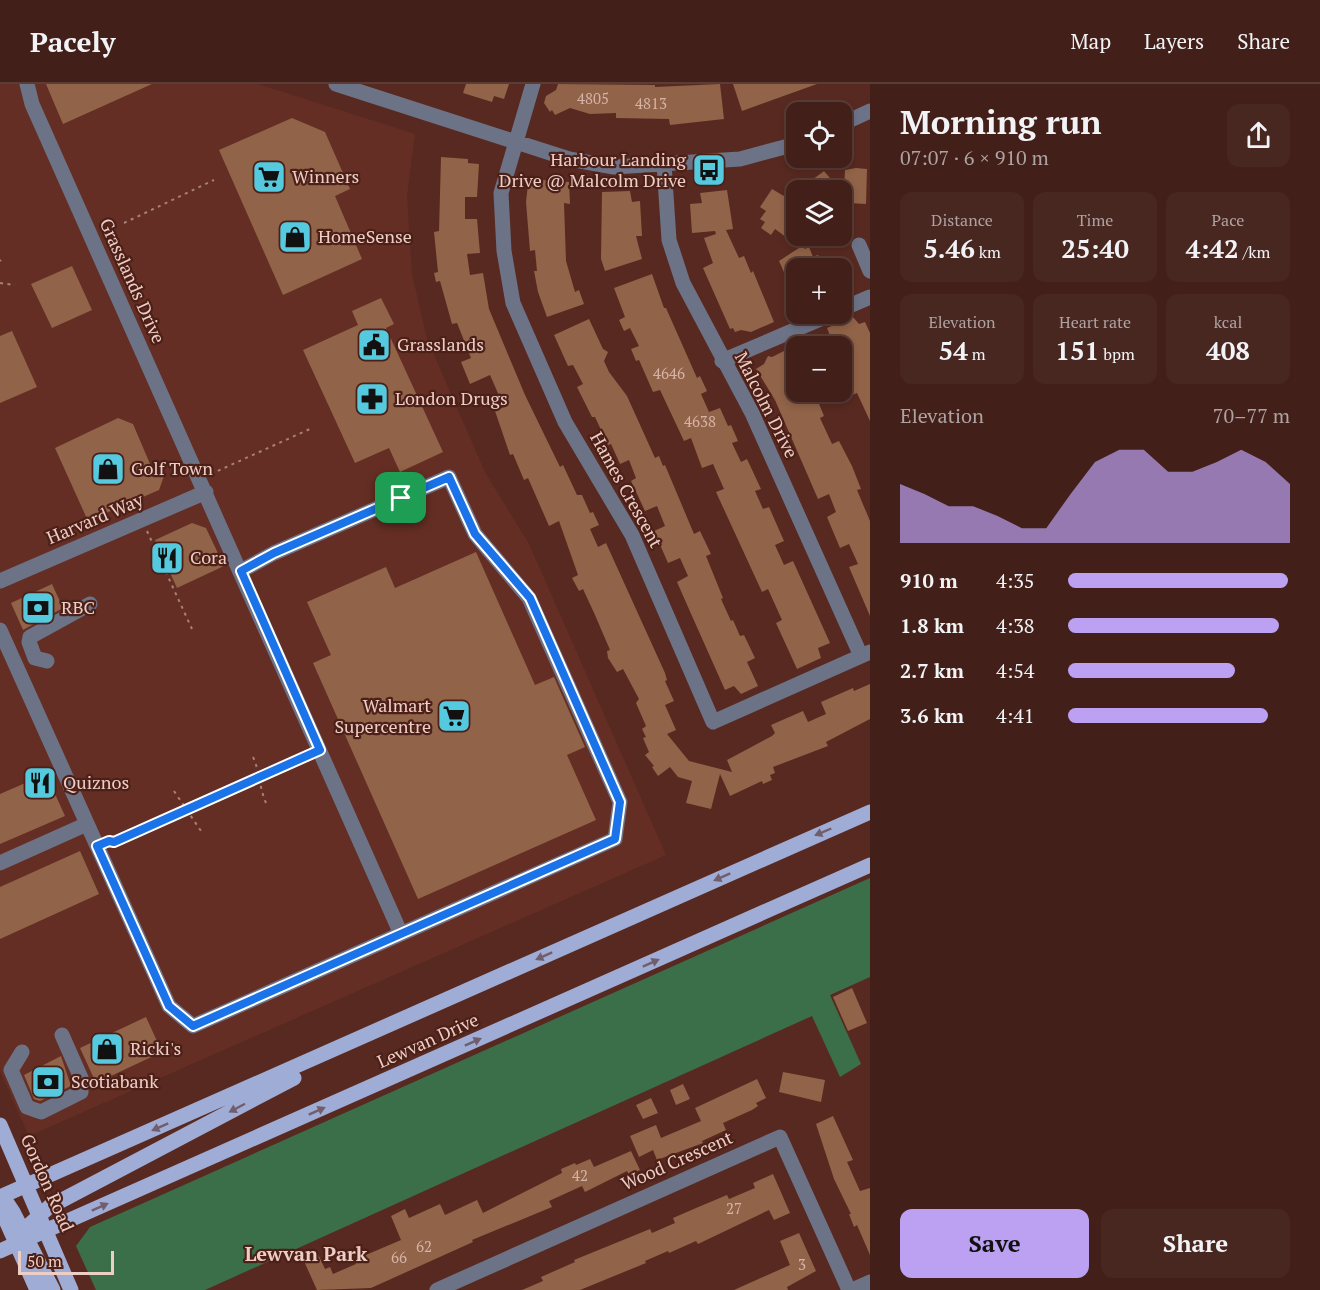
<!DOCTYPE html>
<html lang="en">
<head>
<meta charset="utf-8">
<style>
	:root { --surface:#421f18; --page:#492721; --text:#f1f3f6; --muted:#aea2a2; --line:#5a3d37; --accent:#bca0f2 }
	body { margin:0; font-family:"PT Serif",serif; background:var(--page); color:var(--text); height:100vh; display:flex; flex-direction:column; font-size:22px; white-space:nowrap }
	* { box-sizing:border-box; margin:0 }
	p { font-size:20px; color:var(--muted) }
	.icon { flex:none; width:33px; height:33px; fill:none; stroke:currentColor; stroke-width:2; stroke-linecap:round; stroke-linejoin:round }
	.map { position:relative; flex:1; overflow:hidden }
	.panel { display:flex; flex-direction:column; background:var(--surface); width:450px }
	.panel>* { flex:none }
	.controls { position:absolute; left:786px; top:18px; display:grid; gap:12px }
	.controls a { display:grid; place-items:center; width:66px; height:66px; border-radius:12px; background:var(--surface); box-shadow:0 3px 9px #0003,0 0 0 2px var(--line); font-size:30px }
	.scale { position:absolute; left:18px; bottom:15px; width:96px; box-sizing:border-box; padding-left:6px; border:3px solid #edcec7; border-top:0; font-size:16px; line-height:21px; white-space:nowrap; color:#edcec7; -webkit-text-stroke:4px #4c1f17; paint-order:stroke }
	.pin { position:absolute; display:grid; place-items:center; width:51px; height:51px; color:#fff; margin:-26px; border-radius:12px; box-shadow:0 3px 9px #0006 }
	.round { display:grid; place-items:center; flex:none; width:63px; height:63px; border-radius:12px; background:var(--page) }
	.summary { display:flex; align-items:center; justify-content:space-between; height:102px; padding:0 30px }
	h1 { font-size:33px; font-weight:700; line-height:45px }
	.figures { display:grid; grid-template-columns:repeat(3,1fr); gap:9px; height:102px; padding:6px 30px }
	.figures div { display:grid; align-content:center; border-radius:12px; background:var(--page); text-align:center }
	.figures b { font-size:26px; font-weight:700 }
	.figures small { font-size:16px; font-weight:400 }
	.figures p { font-size:16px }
	.chart { height:168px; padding:12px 30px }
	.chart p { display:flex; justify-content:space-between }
	.chart svg { width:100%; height:108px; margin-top:6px; fill:var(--accent); opacity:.7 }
	.primary-button { display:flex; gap:12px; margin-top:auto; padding:12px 30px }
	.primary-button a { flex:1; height:69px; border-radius:12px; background:var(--accent); color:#111; font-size:24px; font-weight:700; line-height:69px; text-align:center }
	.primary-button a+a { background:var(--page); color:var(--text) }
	ul { padding:0 30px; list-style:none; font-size:20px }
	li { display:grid; grid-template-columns:96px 72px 1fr; align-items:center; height:45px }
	li i { height:15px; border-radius:8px; background:var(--accent) }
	header { display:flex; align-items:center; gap:36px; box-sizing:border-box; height:84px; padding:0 30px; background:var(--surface); border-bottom:2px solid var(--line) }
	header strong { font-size:28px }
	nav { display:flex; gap:33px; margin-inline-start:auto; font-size:21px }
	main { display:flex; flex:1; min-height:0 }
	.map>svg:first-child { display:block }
	.built { fill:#652e24 }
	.green { fill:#3b6f4a }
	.building { fill:#916348 }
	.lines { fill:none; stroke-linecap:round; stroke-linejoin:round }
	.path { stroke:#a78078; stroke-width:2; stroke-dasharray:3 4.5; stroke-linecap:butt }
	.minor { stroke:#6d7387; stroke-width:15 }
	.major { stroke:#9facd5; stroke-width:15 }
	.oneway { fill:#715e6c }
	.route-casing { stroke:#fff; stroke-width:12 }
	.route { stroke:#1a73e8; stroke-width:8 }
	.labels { text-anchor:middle; stroke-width:4.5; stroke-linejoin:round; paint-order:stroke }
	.number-label { font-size:15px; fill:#d6b3a7 }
	.poi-label { font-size:18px; fill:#edcec7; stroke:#4c1f17; text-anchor:start }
	.street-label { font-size:18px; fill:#edcec7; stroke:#4c1f17 }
	.neighbourhood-label { font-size:20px; font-weight:bold; fill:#edcec7; stroke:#4c1f17 }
</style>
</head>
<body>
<header>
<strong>Pacely</strong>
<nav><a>Map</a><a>Layers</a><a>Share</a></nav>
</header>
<main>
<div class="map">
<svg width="870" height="1206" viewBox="0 0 870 1206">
	<rect width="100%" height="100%" fill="#582920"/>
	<path class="built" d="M0 0H258L415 50 407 112 412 190 427 255 485 388 529 460 666 771 29 1052 0 987Z"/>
	<path class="green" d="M870 794V893L830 911 861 980 840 993 812 932 205 1206H96L76 1162 90 1143Z"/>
	<path class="building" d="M46 0H152L63 40Z
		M466 0H509L504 15 494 12 492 18 463 9Z
		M558 0 655 1V3L720 0 724 35 670 41 669 35 616 34V29L590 30 570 24 555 31 552 26 550 28 544 19 546 12 556 6Z
		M733 0H817L742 27Z
		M292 34 325 48 350 105 335 112 362 175 283 211 219 66Z
		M441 73 468 75V79L479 80 477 113H465V135H477L480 169 467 170 470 191 483 189 489 225 525 311 560 383 563 381 577 411H582L590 429 593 428 599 441 590 445 598 463 606 459 665 589 667 596 665 597 674 617 665 621 676 646 667 650 689 677 732 688 727 676 772 652 775 649 771 641 803 627 808 638 826 630 821 618 853 604 854 607 870 600V635L826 658 828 662 773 683 775 689 770 691 772 696 763 700 762 697 730 712 720 690 711 725 686 719 692 697 678 693 670 683 658 692 652 683 654 682 645 671 649 668 643 654 646 653 642 645 646 642 636 619 639 615 623 585 617 588 608 574 607 567 610 566 595 531 583 505 579 507 572 494 578 491 559 437 549 442 528 394 524 396 513 370 510 371 495 327 504 323 490 291 470 300 461 278 471 274 457 239 452 240 440 197 436 198 434 189 438 188 434 148 439 147Z
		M856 84 867 85 866 120 849 119V108H844L845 86Z
		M824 87 840 106H799L812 96Z
		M542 96 569 98 570 120 564 119 566 177 575 208 579 206 584 220 547 233 538 208 534 187H537L535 166 530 167 526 118 528 100 542 101Z
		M772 105 789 115 796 109V147L790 156 775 145 771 151 761 144 765 138 760 135 766 127 760 123Z
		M727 106 733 145 726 146 739 174 744 172 751 189 753 187 774 238 751 248 741 246 735 248 733 244 730 245 703 184 713 179 704 154 716 150 715 147 692 149 690 120 702 119 700 109Z
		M630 107 632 118 640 117 642 152H636L642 175 605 187 601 175 602 108Z
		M802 162 805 165 809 163 813 173 818 171 824 184H796V215L779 177Z
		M72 182 92 226 52 244 31 200Z
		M652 190 664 224H666L697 294 700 292 707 307 701 310 709 328 720 324 728 342 731 341 738 357 732 359 741 378 747 375 761 405 755 407 763 425 769 423 784 457 775 461 784 481 793 477 830 559 818 564 821 574 797 585 776 539 782 536 768 505 762 508 716 408 724 405 713 380 702 384 691 354 684 357 660 306 653 308 639 276 636 277 631 265 639 262 630 244 624 247 619 236 625 233 614 204Z
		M381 214 394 240 386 244 443 368 400 388 389 364 355 379 303 266 358 241 352 227Z
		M853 233 859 240 865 238 870 249V337L857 309 850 312 845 301 852 298 842 276V262H834L827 244Z
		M589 235 603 265 608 268 604 277 609 288 627 312 655 374 659 372 663 382 665 381 694 450 700 447 711 470 706 472 723 514 721 515 731 537 733 536 740 552 744 551 755 574 747 578 758 602 741 610 734 602 725 606 692 532 677 498 688 492 680 474 668 479 654 447 665 442 657 422 645 427 631 397 636 394 629 376 620 380 611 360 608 361 595 333H592L577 303 583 300 573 281 568 282 554 251Z
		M12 247 37 303 0 319V252Z
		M796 261V308H805L808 313 815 310 824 332 820 334 832 360 839 357 852 382 861 405 857 406 870 437V532L849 483 858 480 849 460 840 464 827 433 836 428 829 410 818 415 775 316 756 285 764 280 768 272 772 273Z
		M118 334 133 340 153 387 161 383 164 392 159 406 88 437 55 364Z
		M192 439 206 444 224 482 177 504 155 456Z
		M476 468 535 601 554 593 585 663 567 671 596 736 418 815 313 579 331 571 307 518 386 483 395 504Z
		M52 500 63 524 23 546 11 519Z
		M46 690 65 732 0 760V710Z
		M80 767 99 810 0 855V803Z
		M852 904 867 939 848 947 833 913Z
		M146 933 162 968 96 999 80 964Z
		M61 972 71 1002 40 1017 34 1015 24 991Z
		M783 988 825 996 821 1018 779 1008Z
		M757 995 766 1014 756 1019 758 1022 752 1026 723 1039 726 1046 702 1057 703 1059 657 1076 653 1066 639 1073 630 1052 656 1041 661 1054 701 1037 695 1024Z
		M683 1000 690 1015 676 1021 670 1006Z
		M651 1014 658 1029 643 1035 636 1021Z
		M833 1032 853 1076 847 1078 860 1107 870 1104V1171L857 1141 854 1143 849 1130H851L834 1095 816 1040Z
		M631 1067 640 1086 629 1091 627 1087 585 1108 582 1102 549 1117 552 1123 472 1156 473 1158 371 1204 317 1206 303 1175 317 1168 325 1185 330 1183 333 1190 356 1180 354 1176 401 1156 391 1132 405 1125 409 1134 440 1120 445 1131 477 1116 483 1129 562 1089 561 1085 575 1079 576 1081 590 1075 594 1083Z
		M773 1090 790 1129 774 1136 769 1126 698 1160 696 1157 669 1169 668 1167 645 1177 646 1179 580 1206H522L543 1197 541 1193 575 1178 574 1176 650 1145 652 1149 675 1139 673 1134 696 1124 727 1111 729 1115 755 1104 753 1099Z
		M799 1149 816 1187 787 1203 788 1206H734L790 1181 780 1157Z"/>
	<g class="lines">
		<path class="path" d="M124 139 214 96
			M0 177 1 176
			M0 199 15 201
			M211 390 312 344
			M147 447 192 545
			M253 673C260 688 259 703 266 719
			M174 707 201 747
			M111 757 114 758 308 672"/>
		<path class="minor" d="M27 0 32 20 401 850
			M336 0 569 75 614 83 740 75 796 60
			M533 0 501 109 504 167 513 219 565 338 632 451 713 638 870 568
			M842 40 870 27
			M664 80 669 156 683 199 752 329 861 572
			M859 161 870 187
			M842 225 870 213
			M722 277 832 230
			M0 497 206 408
			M0 546 169 922 193 942 615 755 620 718 529 514 475 450 449 393 274 469 241 487
			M47 577 35 574 29 558 30 553 90 520
			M0 779 87 740
			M22 968 11 986 27 1023 41 1028 81 1008V994L62 951
			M437 1206 780 1053 849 1206
			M852 1206 870 1198"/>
		<path class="major" d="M0 1041 71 1206
			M0 1113 870 728
			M0 1115 7 1119 13 1128 53 1206
			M0 1123 37 1206
			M16 1160 29 1141 49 1123 294 994
			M0 1167 870 781"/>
	</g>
	<defs><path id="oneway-solid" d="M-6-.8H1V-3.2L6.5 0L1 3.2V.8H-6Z" transform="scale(1.5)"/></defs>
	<g class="oneway">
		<use href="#oneway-solid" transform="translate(823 748) rotate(157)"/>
		<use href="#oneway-solid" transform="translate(722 793) rotate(156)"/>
		<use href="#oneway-solid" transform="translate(544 872) rotate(156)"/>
		<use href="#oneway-solid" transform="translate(651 879) rotate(-24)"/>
		<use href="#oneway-solid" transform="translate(473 958) rotate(-24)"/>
		<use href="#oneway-solid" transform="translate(237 1024) rotate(152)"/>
		<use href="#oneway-solid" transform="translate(317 1027) rotate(-24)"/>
		<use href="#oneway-solid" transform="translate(160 1043) rotate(156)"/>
		<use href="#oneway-solid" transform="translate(100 1123) rotate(-24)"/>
	</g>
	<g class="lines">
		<defs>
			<path id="route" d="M449 393 475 450 530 514 620 718 615 755 193 942 169 922 97 762 109 757 114 758 320 666 241 487 274 469Z"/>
		</defs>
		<use href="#route" class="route-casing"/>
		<use href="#route" class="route"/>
	</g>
	<defs>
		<symbol id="bus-square" viewBox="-11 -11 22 22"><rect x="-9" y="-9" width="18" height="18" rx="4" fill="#55cadf" stroke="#4c1f17"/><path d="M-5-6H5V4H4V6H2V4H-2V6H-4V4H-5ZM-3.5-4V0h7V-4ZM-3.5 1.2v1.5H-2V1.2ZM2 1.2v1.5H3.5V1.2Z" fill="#111"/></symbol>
		<symbol id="supermarket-square" viewBox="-11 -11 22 22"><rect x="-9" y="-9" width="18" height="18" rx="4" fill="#55cadf" stroke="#4c1f17"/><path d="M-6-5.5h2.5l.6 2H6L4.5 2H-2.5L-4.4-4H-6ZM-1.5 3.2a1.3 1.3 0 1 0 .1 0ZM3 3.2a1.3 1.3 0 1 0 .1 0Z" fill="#111"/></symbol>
		<symbol id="shop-square" viewBox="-11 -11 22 22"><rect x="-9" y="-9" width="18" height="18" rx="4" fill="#55cadf" stroke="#4c1f17"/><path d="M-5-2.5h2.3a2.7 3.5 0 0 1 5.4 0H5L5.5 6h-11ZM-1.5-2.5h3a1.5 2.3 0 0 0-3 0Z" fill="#111"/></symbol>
		<symbol id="civic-square" viewBox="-11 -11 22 22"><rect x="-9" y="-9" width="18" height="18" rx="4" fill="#55cadf" stroke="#4c1f17"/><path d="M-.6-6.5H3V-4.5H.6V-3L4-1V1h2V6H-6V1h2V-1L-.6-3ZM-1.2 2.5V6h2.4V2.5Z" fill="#111"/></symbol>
		<symbol id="pharmacy-square" viewBox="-11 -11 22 22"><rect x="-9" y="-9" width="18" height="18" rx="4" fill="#55cadf" stroke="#4c1f17"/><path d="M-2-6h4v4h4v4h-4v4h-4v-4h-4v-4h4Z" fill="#111"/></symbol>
		<symbol id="restaurant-square" viewBox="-11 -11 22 22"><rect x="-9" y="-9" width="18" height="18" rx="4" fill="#55cadf" stroke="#4c1f17"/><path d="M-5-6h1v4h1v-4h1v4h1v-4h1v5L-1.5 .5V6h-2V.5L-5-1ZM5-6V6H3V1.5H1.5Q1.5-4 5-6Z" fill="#111"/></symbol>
		<symbol id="bank-square" viewBox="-11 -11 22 22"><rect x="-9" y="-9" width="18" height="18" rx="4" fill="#55cadf" stroke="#4c1f17"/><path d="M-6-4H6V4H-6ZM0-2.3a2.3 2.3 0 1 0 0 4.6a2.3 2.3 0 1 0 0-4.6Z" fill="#111"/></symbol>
	</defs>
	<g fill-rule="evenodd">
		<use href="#bus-square" x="690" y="67" width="38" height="38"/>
		<use href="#supermarket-square" x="250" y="74" width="38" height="38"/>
		<use href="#shop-square" x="276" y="134" width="38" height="38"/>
		<use href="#civic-square" x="355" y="242" width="38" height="38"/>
		<use href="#pharmacy-square" x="353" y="296" width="38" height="38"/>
		<use href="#shop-square" x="89" y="366" width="38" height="38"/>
		<use href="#restaurant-square" x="148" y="455" width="38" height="38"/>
		<use href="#bank-square" x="19" y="505" width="38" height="38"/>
		<use href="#supermarket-square" x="435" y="613" width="38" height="38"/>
		<use href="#restaurant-square" x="21" y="680" width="38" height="38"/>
		<use href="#shop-square" x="88" y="946" width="38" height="38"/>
		<use href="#bank-square" x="29" y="979" width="38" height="38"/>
	</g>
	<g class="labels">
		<g class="number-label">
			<text x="593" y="20">4805</text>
			<text x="651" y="25">4813</text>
			<text x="669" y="295">4646</text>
			<text x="700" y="343">4638</text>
			<text x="580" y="1097">42</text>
			<text x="734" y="1130">27</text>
			<text x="424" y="1168">62</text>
			<text x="399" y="1179">66</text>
			<text x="802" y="1186">3</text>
		</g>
		<g class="poi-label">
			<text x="686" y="82" text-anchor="end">Harbour Landing<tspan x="686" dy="21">Drive @ Malcolm Drive</tspan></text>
			<text x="292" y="99">Winners</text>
			<text x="318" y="159">HomeSense</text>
			<text x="397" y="267">Grasslands</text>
			<text x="395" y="321">London Drugs</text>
			<text x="131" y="391">Golf Town</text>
			<text x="190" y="480">Cora</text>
			<text x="61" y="530">RBC</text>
			<text x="431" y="628" text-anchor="end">Walmart<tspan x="431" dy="21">Supercentre</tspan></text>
			<text x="63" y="705">Quiznos</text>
			<text x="130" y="971">Ricki's</text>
			<text x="71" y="1004">Scotiabank</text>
		</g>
		<g class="street-label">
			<text transform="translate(132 197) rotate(66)" y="6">Grasslands Drive</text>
			<text transform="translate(766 321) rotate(63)" y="6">Malcolm Drive</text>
			<text transform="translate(626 406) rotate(61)" y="6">Hames Crescent</text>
			<text transform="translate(95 435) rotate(-23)" y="6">Harvard Way</text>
			<text transform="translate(428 957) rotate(-24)" y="6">Lewvan Drive</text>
			<text transform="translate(677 1077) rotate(-24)" y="6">Wood Crescent</text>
			<text transform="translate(47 1099) rotate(66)" y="6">Gordon Road</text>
		</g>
		<g class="neighbourhood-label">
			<text x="306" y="1177">Lewvan Park</text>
		</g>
	</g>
</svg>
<div class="controls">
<a><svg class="icon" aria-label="locate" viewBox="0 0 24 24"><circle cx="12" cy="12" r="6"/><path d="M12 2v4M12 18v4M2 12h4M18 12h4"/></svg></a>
<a><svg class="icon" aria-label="layers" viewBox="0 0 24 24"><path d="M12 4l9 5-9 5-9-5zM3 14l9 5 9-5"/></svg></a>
<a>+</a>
<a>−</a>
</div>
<div class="scale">50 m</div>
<div class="pin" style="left:401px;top:414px;background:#1e9e55"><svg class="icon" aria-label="arrive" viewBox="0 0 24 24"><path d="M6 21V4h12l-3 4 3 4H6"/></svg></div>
</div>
<section class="panel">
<div class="summary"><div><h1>Morning run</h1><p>07:07 · 6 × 910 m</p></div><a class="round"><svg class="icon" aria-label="share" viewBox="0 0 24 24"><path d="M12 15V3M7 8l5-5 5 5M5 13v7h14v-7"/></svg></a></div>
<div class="figures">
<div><p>Distance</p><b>5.46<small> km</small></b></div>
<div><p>Time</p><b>25:40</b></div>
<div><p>Pace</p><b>4:42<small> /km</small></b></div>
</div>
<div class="figures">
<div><p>Elevation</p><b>54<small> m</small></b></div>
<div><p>Heart rate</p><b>151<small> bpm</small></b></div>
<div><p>kcal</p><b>408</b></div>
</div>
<div class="chart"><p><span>Elevation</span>70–77 m</p>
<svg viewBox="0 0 160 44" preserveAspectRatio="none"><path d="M0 44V20L10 24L20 29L30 29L40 33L50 38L60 38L70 24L80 11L90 6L100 6L110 15L120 15L130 11L140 6L150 11L160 20V44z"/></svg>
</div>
<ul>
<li><b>910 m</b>4:35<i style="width:99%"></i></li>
<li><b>1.8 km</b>4:38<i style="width:95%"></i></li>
<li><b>2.7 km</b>4:54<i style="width:75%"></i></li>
<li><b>3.6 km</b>4:41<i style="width:90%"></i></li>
</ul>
<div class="primary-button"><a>Save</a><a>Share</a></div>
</section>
</main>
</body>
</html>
